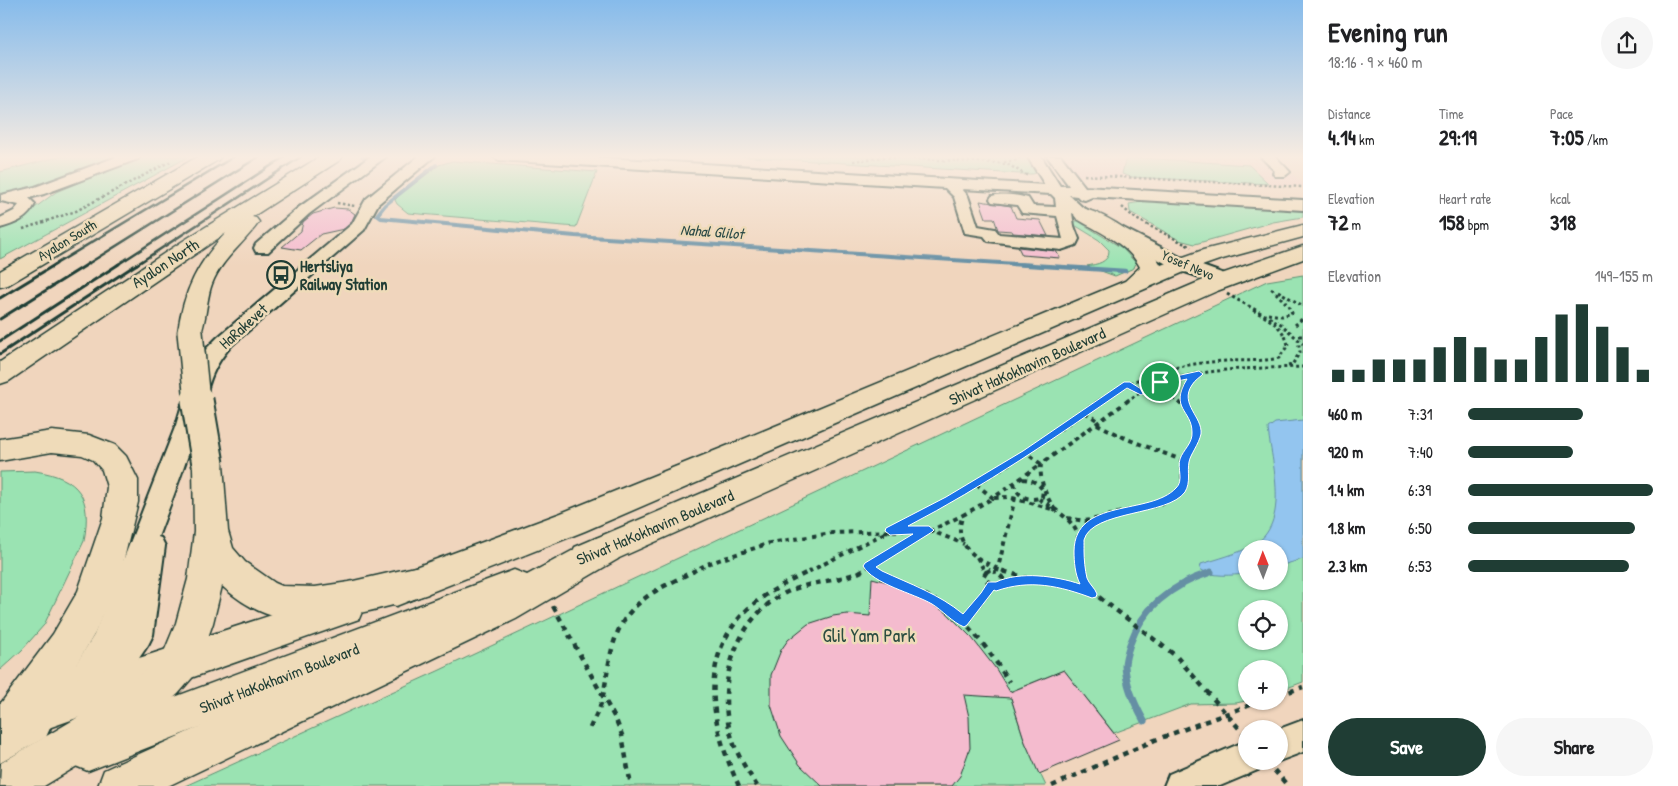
<!DOCTYPE html>
<html lang="en">
<head>
<meta charset="utf-8">
<style>
	:root { --surface:#fff; --page:#f6f6f6; --text:#202124; --muted:#757577; --accent:#1f3d34 }
	body { margin:0; font-family:"Patrick Hand",sans-serif; background:var(--page); color:var(--text); height:100vh; display:flex; flex-direction:column; font-size:19px; white-space:nowrap }
	* { box-sizing:border-box; margin:0 }
	p { font-size:16px; color:var(--muted) }
	.icon { flex:none; width:28px; height:28px; fill:none; stroke:currentColor; stroke-width:2; stroke-linecap:round; stroke-linejoin:round }
	.map { position:relative; flex:1; overflow:hidden }
	.sheet { display:flex; flex-direction:column; background:var(--surface); width:375px }
	.sheet>* { flex:none }
	.needle { width:32px; rotate:359deg }
	.fabs { position:absolute; left:1238px; top:540px; display:grid; gap:10px }
	.fabs a { display:grid; place-items:center; width:50px; height:50px; border-radius:50%; background:var(--surface); box-shadow:0 1px 4px #0004; font-size:25px }
	.pin { position:absolute; display:grid; place-items:center; width:42px; height:42px; color:#fff; margin:-21px; border:2px solid #fff; border-radius:50%; box-shadow:0 1px 5px #0007 }
	.round { display:grid; place-items:center; flex:none; width:52px; height:52px; border-radius:26px; background:var(--page) }
	.headline { display:flex; align-items:center; justify-content:space-between; height:85px; padding:0 25px }
	h1 { font-size:28px; font-weight:700; line-height:38px }
	.metrics { display:grid; grid-template-columns:repeat(3,1fr); gap:8px; height:85px; padding:5px 25px }
	.metrics div { display:grid; align-content:center }
	.metrics b { font-size:21px; font-weight:700 }
	.metrics small { font-size:14px; font-weight:400 }
	.metrics p { font-size:14px }
	.chart { height:140px; padding:10px 25px }
	.chart p { display:flex; justify-content:space-between }
	.chart svg { width:100%; height:90px; margin-top:5px; stroke:var(--accent); stroke-width:6 }
	.primary-button { display:flex; gap:10px; margin-top:auto; padding:10px 25px }
	.primary-button a { flex:1; height:58px; border-radius:30px; background:var(--accent); color:#fff; font-size:20px; font-weight:700; line-height:58px; text-align:center }
	.primary-button a+a { background:var(--page); color:var(--text) }
	ul { padding:0 25px; list-style:none; font-size:16px }
	li { display:grid; grid-template-columns:80px 60px 1fr; align-items:center; height:38px }
	li i { height:12px; border-radius:6px; background:var(--accent) }
	main { display:flex; flex:1; min-height:0 }
	.map>svg:first-child { display:block }
	.built { fill:#f1cdc2 }
	.green { fill:#9ae3b2; stroke:#5c9073; fill-rule:evenodd }
	.water { fill:#93c5ef; stroke:#658fa4 }
	.lines { fill:none; stroke-linecap:round; stroke-linejoin:round }
	.stream-far2 { stroke:#658fa4; stroke-width:4 }
	.stream-far1 { stroke:#658fa4; stroke-width:4.5 }
	.stream { stroke:#658fa4; stroke-width:7 }
	.building { fill:#f4bbce; stroke:#1f3d34 }
	.minor-casing { stroke:#1f3d34; stroke-width:4 }
	.major-casing { stroke:#1f3d34; stroke-width:3 }
	.highway-casing { stroke:#1f3d34; stroke-width:3 }
	.path-far3 { stroke:#1f3d34; stroke-width:2.5; stroke-dasharray:2.5 2.5; stroke-linecap:butt }
	.path-far2 { stroke:#1f3d34; stroke-width:3; stroke-dasharray:3 3; stroke-linecap:butt }
	.path-far1 { stroke:#1f3d34; stroke-width:4; stroke-dasharray:4.5 4.5; stroke-linecap:butt }
	.path { stroke:#1f3d34; stroke-width:4.5; stroke-dasharray:5.5 5.5; stroke-linecap:butt }
	.minor { fill:#efdbb9; fill-rule:evenodd }
	.major { fill:#efdbb9; fill-rule:evenodd }
	.highway { fill:#efdbb9; fill-rule:evenodd }
	.rail-far1 { stroke:#1f3d34; stroke-width:2.5 }
	.rail { stroke:#1f3d34; stroke-width:3 }
	.highway-bridge-far1-casing { stroke:#1f3d34; stroke-width:28; stroke-linecap:butt }
	.highway-bridge-casing { stroke:#1f3d34; stroke-width:35; stroke-linecap:butt }
	.highway-bridge-far1 { stroke:#efdbb9; stroke-width:25 }
	.highway-bridge { stroke:#efdbb9; stroke-width:31 }
	.route { fill:#1a73e8; stroke:#fff; fill-rule:evenodd }
	.labels { text-anchor:middle; stroke-width:5; stroke-linejoin:round; paint-order:stroke }
	.far-street-label { font-size:14px; fill:#1f3d34; stroke:#efdbb9 }
	.far-water-label { font-size:15px; font-style:italic; fill:#2b4b47; stroke:#efdbb9 }
	.street-label { font-size:16px; fill:#1f3d34; stroke:#efdbb9 }
	.poi-label { font-size:16px; font-weight:bold; fill:#1f3d34; stroke:#efdbb9; text-anchor:start }
	.near-park-label { font-size:19px; fill:#2b4e41; stroke:#efdbb9 }
</style>
</head>
<body>
<main>
<div class="map">
<svg width="1303" height="786" viewBox="0 0 1303 786">
	<rect width="100%" height="100%" fill="#f0d5bd"/>
	<filter id="ink" filterUnits="userSpaceOnUse"><feTurbulence type="fractalNoise" baseFrequency=".02" numOctaves="2"/><feDisplacementMap in="SourceGraphic" scale="10" xChannelSelector="R" yChannelSelector="G"/><feConvolveMatrix kernelMatrix="1 2 1 2 8 2 1 2 1" color-interpolation-filters="sRGB"/></filter>
	<g filter="url(#ink)">
		<path class="built" d="M1060 156H1271L1303 183V186L1072 175Z"/>
		<path class="green" d="M62 156H122C87 169 36 194 0 194V172Z
			M143 156H190L0 259V227L24 216 56 192Z
			M734 156H1027L1037 172 1033 174H1020Z
			M1126 157 1249 165 1269 184 1131 177 1122 174Z
			M452 161 597 172 576 227 408 213 397 204 395 200 399 195 439 165Z
			M1148 201 1303 210V217L1273 222 1195 244 1179 240 1130 212 1129 204Z
			M1071 221H1078L1122 248 1136 263 1134 268 1115 276 1087 266C1097 264 1109 263 1109 250L1099 240 1073 224Z
			M1303 275V682L1279 691V669H1246V701L1236 703 1191 704 1114 733 1064 670 1009 692 1025 742 1046 786H185L438 671 1267 281ZM1246 549H1279V581H1246ZM1246 609H1279V641H1246Z
			M35 471C80 478 92 497 84 541L44 625 22 650 0 670V472Z"/>
		<path class="water" d="M1303 420V559L1279 566V549H1246V574C1232 575 1212 578 1200 569L1201 564C1218 559 1236 554 1252 546 1292 524 1271 462 1268 428L1275 423Z"/>
		<g class="lines">
			<path class="stream-far2" d="M362 156 366 158
				M436 165 385 205 377 215 381 218 575 236 1033 265"/>
			<path class="stream-far1" d="M1013 264 1125 271"/>
			<path class="stream" d="M1144 721C1135 705 1126 685 1125 666 1125 659 1128 650 1130 644 1143 606 1174 584 1211 572"/>
		</g>
		<path class="building" d="M980 201 1011 206 1016 218 1040 220 1048 236 1013 233 1012 231 998 230 994 218H986Z
			M334 208 348 209 355 214 351 223 344 229 321 234 301 250 282 247 301 231 303 222 313 214Z
			M1018 247 1056 251 1060 258 1022 255Z
			M872 578 888 582 912 592 947 613 972 638 996 669 1010 692 1064 670 1119 740 1039 774 1025 742 1011 698 964 695 969 717 970 748 960 776 952 786H822L800 765 781 736 771 705V675L781 650 788 640 808 624 833 616 847 614 870 616Z"/>
		<g class="lines">
			<defs>
				<path id="minor" d="M119 156H140L138 159 44 194 29 198 35 204C28 219 15 224 0 228V218L14 211 19 205 1 201V195L35 187Z
					M371 156H387L309 214 268 252H256L254 248 256 244 298 208Z
					M419 156H435L378 204 364 230 232 345C207 373 208 391 198 425 186 463 172 500 158 537L161 538 165 546 153 635 148 645 112 698 101 702 90 698 89 695 78 708 67 713 56 708 51 697 56 686 76 664 94 635 176 425 191 374 207 348 218 337 352 224 366 199Z
					M492 156H573L1045 185 1027 156H1041L1060 186H1069L1047 156H1061L1085 187 1303 200V210L1092 197 1085 200 1080 199 1077 196 1069 195 1082 207 1188 261 1230 276 1233 280 1230 284 1224 285 1176 269 1072 213 1074 226 1079 239 1076 245 1061 250 988 241 984 236 965 233 954 197 945 188 499 160ZM962 189 1051 194 1055 198 1056 207 1033 206 1028 198C1017 195 1003 193 992 196L990 199 992 202 1017 205 1022 213 1057 216 1063 239 999 234 995 229 978 226 968 196Z
					M1260 156H1275L1290 172 1285 176H1275L1273 173 1275 171Z
					M35 710 46 715 51 726 46 737 0 763V729Z
					M1303 720V752L1279 761V729Z
					M1246 741V761H1261L1258 770 1220 786H1164L1169 774Z"/>
				<path id="major" d="M1084 209C1110 215 1148 242 1161 265L1203 250 1303 225V237L1219 260 1182 273 585 531 396 606 383 601 378 590 383 579 561 513 734 443 1125 281 1140 267C1128 244 1098 231 1077 219L1074 215 1077 211Z
					M1303 246V259L1217 291 599 567 587 572 575 567 570 557 575 547 1201 281Z
					M514 570 527 575 532 586 527 597 397 650 88 771 73 765 67 750 73 735Z
					M346 591 359 595 364 607 359 619 0 745V703Z"/>
				<path id="highway" d="M199 156H221L218 160 8 285 0 287V271Z
					M321 156H343L340 160 252 217 256 218 259 222C244 244 222 258 212 284 206 299 206 327 199 337L190 340 181 337 178 332C183 292 198 262 226 233L9 381 0 384V362L183 241Z
					M52 431 89 435 115 445 126 456 138 480V502L121 571 95 633 72 672 31 733 16 739 1 733V703L53 634 78 591 103 518 107 487 102 470 93 460 82 455 52 452 0 461V439Z
					M208 452 219 456 223 464 228 531 233 548 245 562 275 583 282 586 315 587 349 582 415 567 428 572 433 583 428 594C388 608 323 625 282 618 260 615 238 600 222 586L213 623 200 660 192 678 178 694 146 721 115 743 44 786H0L1 763 102 703 146 670 164 652 176 623 188 579 194 532 193 464 197 456Z
					M606 535 618 539 623 549 618 559 516 619 168 786H98L104 770 490 595 594 539Z"/>
			</defs>
			<use href="#minor" class="minor-casing"/>
			<use href="#major" class="major-casing"/>
			<use href="#highway" class="highway-casing"/>
			<path class="path-far3" d="M853 161 884 157 999 163 1009 165 1028 176
				M1004 162 1017 160 1020 156
				M1084 175 1303 187
				M337 203 355 206
				M1122 207 1136 219 1191 247
				M23 229 76 211 171 161"/>
			<path class="path-far2" d="M1278 291 1303 306
				M1227 294 1281 324 1303 344
				M1268 314 1282 316 1292 313 1288 305 1271 288
				M1295 325 1303 318
				M1299 336H1303
				M1288 366 1292 365 1300 352 1298 340
				M1155 372 1175 377
				M1147 375 1154 385
				M1127 384 1141 392
				M1144 391 1162 394 1178 401
				M1099 401C1137 375 1180 363 1226 361 1244 360 1261 362 1279 358L1288 345C1284 326 1267 318 1251 309
				M1127 401C1177 366 1244 369 1303 367
				M1184 401 1187 385 1197 375"/>
			<path class="path-far1" d="M1184 400 1185 406
				M1085 412 1100 422
				M1097 424 1127 439 1184 461
				M1014 483C1017 497 1029 502 1042 497L1043 490C1037 482 1031 479 1021 479
				M976 484 993 498 1041 464 1026 453
				M1039 499C1054 509 1076 520 1079 540 1081 551 1080 561 1081 572
				M1055 510C1046 496 1039 481 1041 464L1129 400
				M1067 518 1085 521 1100 518
				M1080 538C1102 503 1143 517 1173 497 1188 487 1180 477 1183 463 1184 457 1190 452 1193 446 1201 429 1191 409 1176 400
				M977 557 985 572
				M869 566 877 572
				M692 572 707 564 770 543 832 533 929 530 964 544
				M808 572 950 500 1026 453 1101 400
				M859 572 910 541 963 515
				M986 572 990 570 997 572
				M997 572 1015 498
				M1006 572C981 562 950 547 963 515L993 498 1009 497 1052 509"/>
			<path class="path" d="M875 571C891 581 910 587 927 596 964 615 988 648 1009 682
				M987 571 984 576C988 584 993 587 1002 585L1003 578 994 571
				M1003 571 1033 580 1064 583 1089 592
				M1081 571 1087 588 1176 656 1244 734
				M1004 583 1031 581
				M553 606 616 720 622 735 631 786
				M964 622 985 596 991 585
				M1279 695 1303 687
				M590 728C594 718 601 707 603 696 610 663 610 628 638 604 654 589 675 581 694 571
				M1267 762 1288 786
				M739 786C711 727 695 656 751 606 769 591 790 581 810 571
				M757 786C747 770 736 754 731 735 716 683 735 619 785 593 809 581 838 582 862 571
				M1052 786 1155 740 1261 701"/>
			<use href="#minor" class="minor"/>
			<use href="#major" class="major"/>
			<use href="#highway" class="highway"/>
			<path class="rail-far1" d="M54 265 235 156
				M86 265 260 156
				M117 265 286 156
				M136 265 302 156"/>
			<path class="rail" d="M0 298 56 264
				M0 319 88 264
				M0 341 119 264
				M0 354 137 264"/>
			<defs>
				<path id="highway-bridge-far1" d="M190 332 197 401"/>
				<path id="highway-bridge" d="M197 400 208 464"/>
			</defs>
			<use href="#highway-bridge-far1" class="highway-bridge-far1-casing"/>
			<use href="#highway-bridge" class="highway-bridge-casing"/>
			<use href="#highway-bridge-far1" class="highway-bridge-far1"/>
			<use href="#highway-bridge" class="highway-bridge"/>
		</g>
	</g>
	<linearGradient id="sky" x2="0" y2="1"><stop stop-color="#86bbeb"/><stop offset="0.59" stop-color="#f8ece1"/><stop offset="1" stop-color="#f8ece1" stop-opacity="0"/></linearGradient>
	<rect width="1303" height="266" fill="url(#sky)"/>
	<path class="route" d="M1199 371 1203 374C1199 378 1195 380 1192 385 1179 404 1203 417 1201 434 1199 444 1190 455 1189 462 1187 472 1191 482 1185 492 1168 516 1092 510 1084 540 1084 543 1084 548 1084 551 1084 559 1085 570 1087 578 1089 584 1095 588 1097 594L1096 597 1092 598C1060 586 1030 579 996 591L994 590 967 625 964 627C952 622 942 610 932 604 913 593 873 584 863 566L865 563 913 534 890 535 885 531 886 528 946 497 1023 451 1124 382H1130L1141 389 1158 380ZM1187 379C1169 409 1192 410 1192 432 1193 443 1183 450 1180 459 1177 468 1184 481 1176 488 1150 516 1075 497 1074 551 1074 562 1075 574 1080 584 1056 576 1020 571 996 582H988L981 593 963 614C939 594 910 584 882 571L876 567 932 532 934 530 929 526H908C985 486 1056 437 1127 388L1141 395 1163 384Z"/>
	<defs>
		<symbol id="bus-ring" viewBox="-11 -11 22 22"><circle r="9.5" fill="#efdbb9" stroke="#1f3d34" stroke-width="1.5"/><path d="M-5-6H5V4H4V6H2V4H-2V6H-4V4H-5ZM-3.5-4V0h7V-4ZM-3.5 1.2v1.5H-2V1.2ZM2 1.2v1.5H3.5V1.2Z" fill="#1f3d34"/></symbol>
	</defs>
	<g fill-rule="evenodd">
		<use href="#bus-ring" x="265" y="259" width="32" height="32"/>
	</g>
	<g class="labels">
		<g class="far-street-label">
			<text transform="translate(67 240) rotate(-31)" y="5">Ayalon South</text>
			<text transform="translate(1188 265) rotate(23)" y="5">Yosef Nevo</text>
		</g>
		<g class="far-water-label">
			<text transform="translate(712 232) rotate(4)" y="5">Nahal Glilot</text>
		</g>
		<g class="street-label">
			<text transform="translate(165 263) rotate(-33)" y="6">Ayalon North</text>
			<text transform="translate(243 326) rotate(-42)" y="6">HaRakevet</text>
			<text transform="translate(1027 366) rotate(-24)" y="6">Shivat HaKokhavim Boulevard</text>
			<text transform="translate(655 527) rotate(-23)" y="6">Shivat HaKokhavim Boulevard</text>
			<text transform="translate(279 678) rotate(-21)" y="6">Shivat HaKokhavim Boulevard</text>
		</g>
		<g class="poi-label">
			<text x="300" y="272">Hertsliya<tspan x="300" dy="18">Railway Station</tspan></text>
		</g>
		<g class="near-park-label">
			<text x="869" y="642">Glil Yam Park</text>
		</g>
	</g>
</svg>
<div class="fabs">
<a><svg class="needle" viewBox="-14 -14 28 28"><path d="M0-13l5 13h-10z" fill="#e53935"/><path d="M0 13l5-13h-10z" fill="#757577"/></svg></a>
<a><svg class="icon" aria-label="locate" viewBox="0 0 24 24"><circle cx="12" cy="12" r="6"/><path d="M12 2v4M12 18v4M2 12h4M18 12h4"/></svg></a>
<a>+</a>
<a>−</a>
</div>
<div class="pin" style="left:1160px;top:382px;background:#1e9e55"><svg class="icon" aria-label="arrive" viewBox="0 0 24 24"><path d="M6 21V4h12l-3 4 3 4H6"/></svg></div>
</div>
<section class="sheet">
<div class="headline"><div><h1>Evening run</h1><p>18:16 · 9 × 460 m</p></div><a class="round"><svg class="icon" aria-label="share" viewBox="0 0 24 24"><path d="M12 15V3M7 8l5-5 5 5M5 13v7h14v-7"/></svg></a></div>
<div class="metrics">
<div><p>Distance</p><b>4.14<small> km</small></b></div>
<div><p>Time</p><b>29:19</b></div>
<div><p>Pace</p><b>7:05<small> /km</small></b></div>
</div>
<div class="metrics">
<div><p>Elevation</p><b>72<small> m</small></b></div>
<div><p>Heart rate</p><b>158<small> bpm</small></b></div>
<div><p>kcal</p><b>318</b></div>
</div>
<div class="chart"><p><span>Elevation</span>149–155 m</p>
<svg viewBox="0 0 160 44" preserveAspectRatio="none"><path d="M5 44V38M15 44V38M25 44V33M35 44V33M45 44V33M55 44V27M65 44V22M75 44V27M85 44V33M95 44V33M105 44V22M115 44V11M125 44V6M135 44V17M145 44V27M155 44V38"/></svg>
</div>
<ul>
<li><b>460 m</b>7:31<i style="width:62%"></i></li>
<li><b>920 m</b>7:40<i style="width:57%"></i></li>
<li><b>1.4 km</b>6:39<i style="width:100%"></i></li>
<li><b>1.8 km</b>6:50<i style="width:90%"></i></li>
<li><b>2.3 km</b>6:53<i style="width:87%"></i></li>
</ul>
<div class="primary-button"><a>Save</a><a>Share</a></div>
</section>
</main>
</body>
</html>
